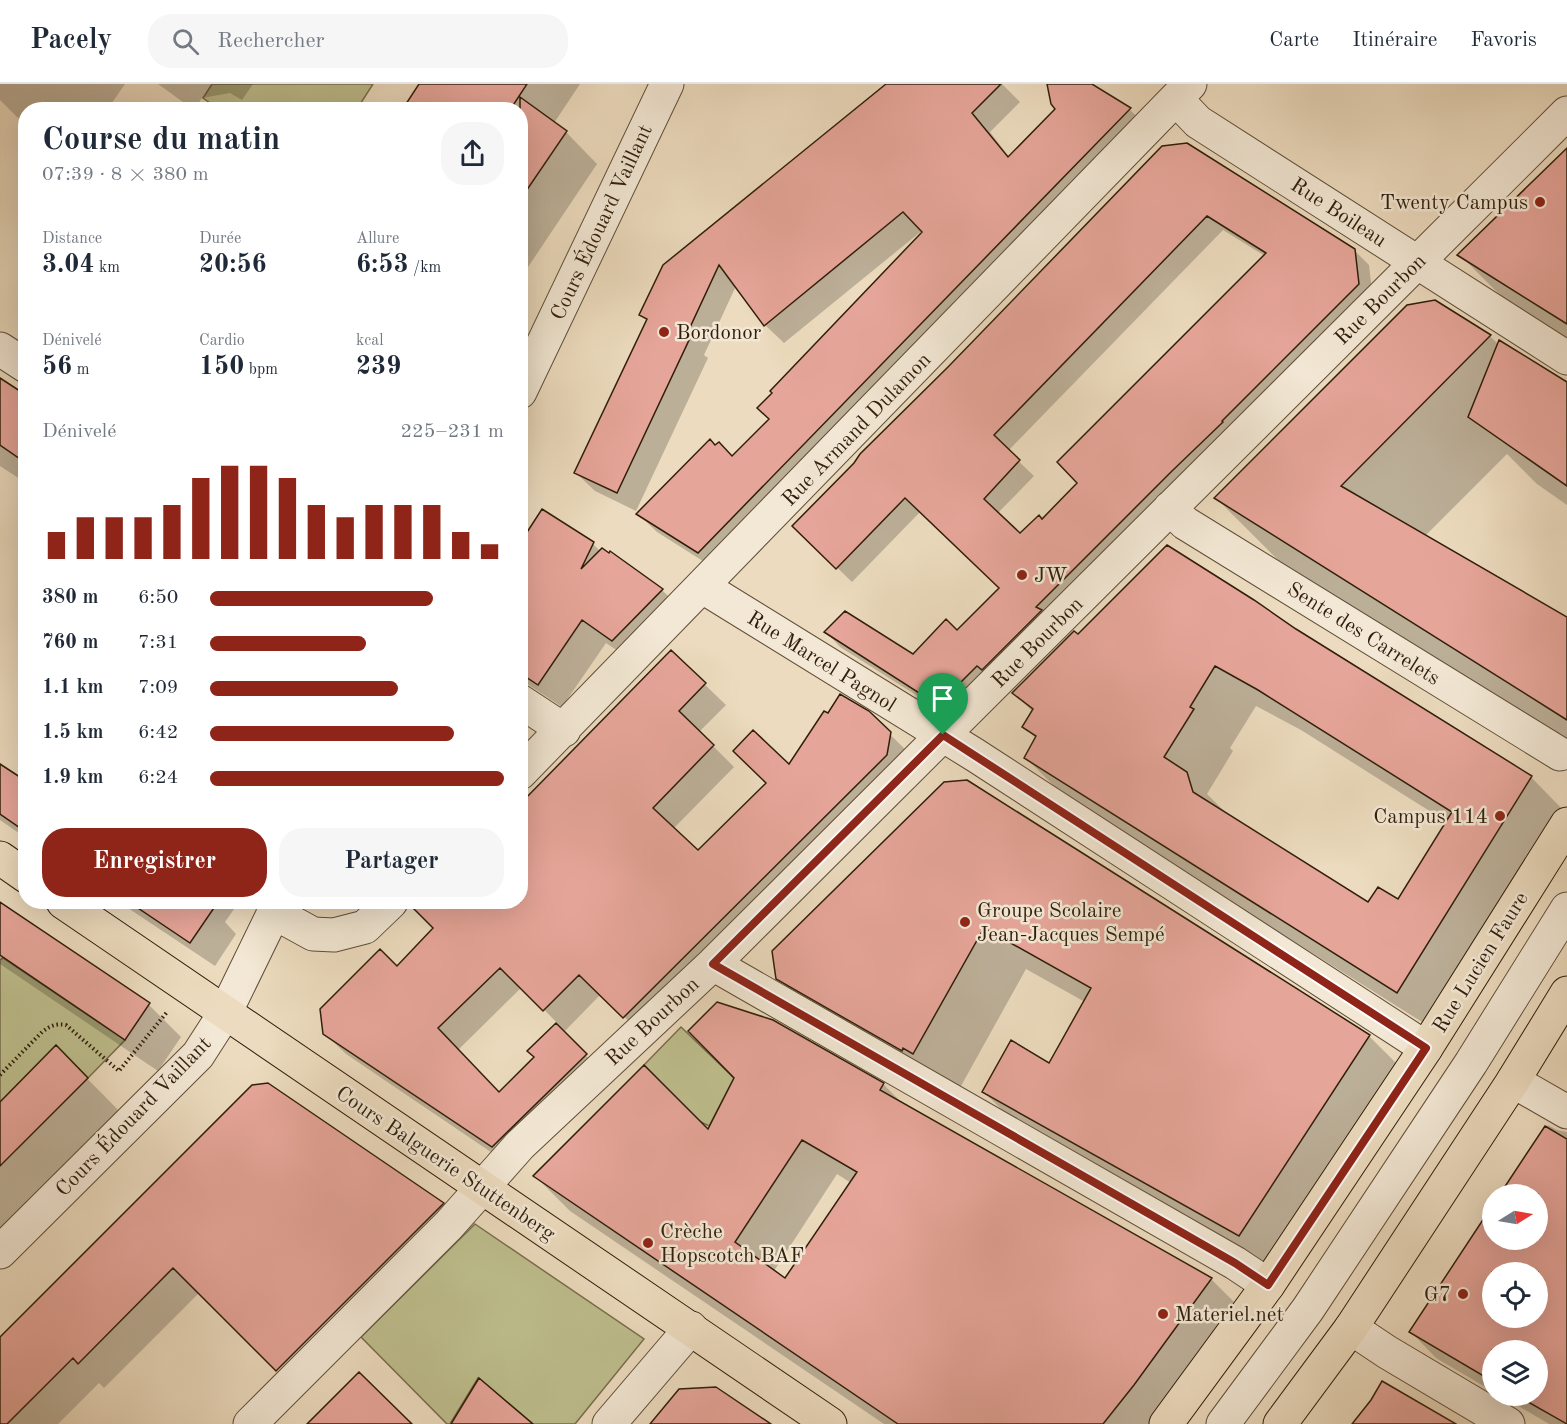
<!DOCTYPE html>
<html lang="fr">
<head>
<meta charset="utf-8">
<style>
	:root { --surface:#fff; --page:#f6f6f7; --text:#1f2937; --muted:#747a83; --line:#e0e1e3; --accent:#8f2418 }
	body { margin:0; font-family:"Old Standard TT",serif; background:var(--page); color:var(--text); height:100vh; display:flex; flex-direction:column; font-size:22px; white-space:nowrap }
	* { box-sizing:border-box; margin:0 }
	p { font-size:20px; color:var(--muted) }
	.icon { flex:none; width:33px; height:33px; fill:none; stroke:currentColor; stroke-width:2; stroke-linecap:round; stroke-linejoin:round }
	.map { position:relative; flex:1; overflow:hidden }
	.panel { position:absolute; left:18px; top:18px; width:510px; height:807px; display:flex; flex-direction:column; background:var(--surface); border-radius:24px; box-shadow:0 6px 24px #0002 }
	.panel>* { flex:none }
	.needle { width:39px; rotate:79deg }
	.controls { position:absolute; left:1482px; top:1100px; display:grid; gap:12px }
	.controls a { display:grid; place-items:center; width:66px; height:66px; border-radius:50%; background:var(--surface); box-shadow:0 6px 24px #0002; font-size:30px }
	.pin { position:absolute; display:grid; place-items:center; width:51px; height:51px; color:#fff; margin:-62px -26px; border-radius:50% 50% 50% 0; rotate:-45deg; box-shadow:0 0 6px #0007 }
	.pin .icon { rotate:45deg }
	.round { display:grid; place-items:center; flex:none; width:63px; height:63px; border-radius:24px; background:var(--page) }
	.head { display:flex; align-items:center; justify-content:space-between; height:102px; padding:0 24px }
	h1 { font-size:33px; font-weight:600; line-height:45px }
	.metrics { display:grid; grid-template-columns:repeat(3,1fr); gap:9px; height:102px; padding:6px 24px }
	.metrics div { display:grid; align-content:center }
	.metrics b { font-size:26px; font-weight:600 }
	.metrics small { font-size:16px; font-weight:400 }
	.metrics p { font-size:16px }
	.chart { height:168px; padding:12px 24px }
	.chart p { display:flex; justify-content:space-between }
	.chart svg { width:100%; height:108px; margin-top:6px; stroke:var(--accent); stroke-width:6 }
	.action { display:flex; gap:12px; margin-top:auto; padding:12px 24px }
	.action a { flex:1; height:69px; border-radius:24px; background:var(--accent); color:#fff; font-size:24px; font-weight:600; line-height:69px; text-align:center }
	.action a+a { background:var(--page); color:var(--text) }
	ul { padding:0 24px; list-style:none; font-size:20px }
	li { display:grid; grid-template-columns:96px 72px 1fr; align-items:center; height:45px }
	li i { height:15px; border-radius:8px; background:var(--accent) }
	header { display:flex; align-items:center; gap:36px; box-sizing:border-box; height:84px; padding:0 30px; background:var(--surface); border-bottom:2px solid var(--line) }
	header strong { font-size:28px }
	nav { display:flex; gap:33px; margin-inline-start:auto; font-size:21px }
	.search { width:420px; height:54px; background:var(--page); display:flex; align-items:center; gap:15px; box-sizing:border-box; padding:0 21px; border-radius:24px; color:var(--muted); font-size:22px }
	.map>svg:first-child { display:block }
	.green { fill:#bebe8d; stroke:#776e4c; stroke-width:1.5 }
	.shadow { fill:#0003; fill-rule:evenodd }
	.building { fill:#e6a599; stroke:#301e0b; stroke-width:1.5; fill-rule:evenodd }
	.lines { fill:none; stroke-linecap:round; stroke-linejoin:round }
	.minor-casing { stroke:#5f4d38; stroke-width:35 }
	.major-casing { stroke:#301e0b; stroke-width:35 }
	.path { stroke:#301e0b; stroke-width:4; stroke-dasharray:1.5 3; stroke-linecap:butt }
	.minor { stroke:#f3e8d5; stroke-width:33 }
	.major { stroke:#ecdbbe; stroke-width:33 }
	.route-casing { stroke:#fff; stroke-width:12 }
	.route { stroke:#8f2418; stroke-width:8 }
	.poi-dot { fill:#8f2418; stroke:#f3e8d5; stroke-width:2 }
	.labels { text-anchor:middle; stroke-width:5; stroke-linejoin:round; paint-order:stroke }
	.poi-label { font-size:21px; fill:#301e0b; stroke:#f3e8d5; text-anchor:start }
	.street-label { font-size:21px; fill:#301e0b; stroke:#f3e8d5 }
</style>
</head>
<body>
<header>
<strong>Pacely</strong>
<div class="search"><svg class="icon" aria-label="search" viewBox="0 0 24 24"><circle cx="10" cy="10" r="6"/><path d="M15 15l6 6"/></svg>Rechercher</div>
<nav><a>Carte</a><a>Itinéraire</a><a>Favoris</a></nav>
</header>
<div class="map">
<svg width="1567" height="1340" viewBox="0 0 1567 1340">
	<rect width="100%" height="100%" fill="#ecdbbe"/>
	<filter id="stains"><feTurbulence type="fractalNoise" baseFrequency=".00333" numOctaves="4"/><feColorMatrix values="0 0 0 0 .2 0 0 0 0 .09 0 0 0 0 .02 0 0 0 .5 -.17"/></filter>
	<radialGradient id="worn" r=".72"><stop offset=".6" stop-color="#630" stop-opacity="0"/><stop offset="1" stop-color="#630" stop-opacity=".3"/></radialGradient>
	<path class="green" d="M212 0H373L357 25 220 26 203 14Z
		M3 874 125 956 88 994 56 961 0 1018V876Z
		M681 943 734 994 709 1042 693 1034 681 1019 644 981Z
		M475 1140 644 1255 575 1340H533L478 1294 450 1340H447L361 1253Z"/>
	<path class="shadow" d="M0 0H125L107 26H26V39L17 33 0 16Z
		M158 0H253L242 16 230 9 202 14 194 26Z
		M421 0H580L554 39 566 48 597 80 520 195V26H404Z
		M888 0H1002L1020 18 990 48 1010 74 1057 25 1058 0H1089L1130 26 1149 44 717 486 657 448 638 430 732 374 771 336 774 309 925 146 924 145 784 259 765 241 736 202 704 271 708 274 636 427 595 407 576 389 648 238 641 231Z
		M1163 63 1354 166 1369 181 1373 216 946 630 840 563 826 548 913 572 957 548 1001 504 920 428 852 498 794 442ZM1223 146 1265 172 1079 399 1042 437 1020 451 997 430 1034 392 1008 367Z
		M1567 66V255L1504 215 1460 171Z
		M1435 218 1490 252 1499 261 1567 300V421L1537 400 1507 370 1425 452 1567 535V660L1283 481 1216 414Z
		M0 296 26 313V399L0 382Z
		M593 460 601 468 662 506 685 529 636 579 606 559 562 623 520 595V513Z
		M1295 546 1531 693 1567 730 1438 948 1067 715 1026 674 1036 655 1024 642 1033 628 1014 609 1079 552ZM1256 622 1301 646 1447 738 1398 817 1368 820 1227 730 1207 710 1233 667 1230 664Z
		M671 568 726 621 699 648 734 683 673 745 698 768 789 682 828 631 868 629 911 671 645 953 601 910 565 947 522 903 458 966 499 1009 536 973 556 942 606 992 513 1083 346 970 324 949 397 884 435 844 418 827 428 818H520Z
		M0 681 26 698V754L0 736Z
		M944 699 1369 952 1411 994 1282 1193 1026 1050 984 1008 1049 981 1085 918 1026 885 956 1011 820 937 778 894Z
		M119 818H239L225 838 236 850 215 882Z
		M0 820 149 921 181 953 158 987 0 880Z
		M56 963 131 1039 0 1171V1020Z
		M883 1000 903 1020 1211 1195 1246 1230 1166 1340H884L570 1127 535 1092ZM837 1090 851 1099 786 1196 774 1187Z
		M253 1002 443 1120 468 1145 303 1311 279 1287 442 1122H438L200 1208 104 1304 99 1299 58 1340H0V1255Z
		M1548 1041 1557 1046 1567 1048V1340H1549L1500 1311H1538V1266H1492V1307L1436 1274 1411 1248 1492 1125V1155H1538V1110H1502ZM1492 1188H1538V1233H1492Z"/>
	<path class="building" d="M419 0H527L510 26H402Z
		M886 0H1001L972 29 1008 73 1055 25 1051 20 1047 0H1092L1131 24 698 469 636 430 710 355 715 361 719 358 732 372 769 335 757 324 772 309 770 307 922 148 903 128 764 242 719 181 686 252 690 254 617 409 574 389 647 235 639 231 663 181Z
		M520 13 567 47 520 116Z
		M1187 59 1355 165 1359 200 1222 337 1223 338 1172 387 1036 523 1042 526 982 586 977 582 945 614 930 616 824 548 845 527 913 570 946 535 957 546 999 504 905 414 836 485 792 442 854 379 860 370 948 283 1162 62ZM1207 132 1266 169 1057 378 1077 399 1042 435 1039 431 1020 449 984 415 1020 376 994 351Z
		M1567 64V240L1457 171Z
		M1435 216 1491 251 1341 402 1567 533V636L1214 414 1407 221Z
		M1499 256 1567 298V402L1468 333Z
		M0 294 26 311V379L0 361Z
		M542 425 594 458 581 485 602 464 609 469 610 467 663 505 612 557 582 536 538 601 520 589V459Z
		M1167 461 1254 516 1296 545 1532 692 1397 909 1024 674 1036 652 1022 643 1033 625 1012 609 1074 547 1078 550ZM1215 582 1258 606 1452 728 1398 815 1378 803 1368 818 1193 708 1187 688 1164 673 1194 625 1190 623Z
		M671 566 706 599 679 627 714 661 653 724 698 766 766 699 733 667 753 646 789 680 824 627 828 629 840 610 869 627 891 648 887 671 623 934 579 891 543 927 500 884 438 944 499 1008 534 973 527 967 556 939 587 970 492 1063 323 950 320 925 380 865 397 882 433 844 409 820V818H520V720Z
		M0 680 26 697V748L0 730Z
		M967 696 1370 951 1239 1152 982 1008 1011 956 1049 979 1091 904 984 844 913 970 903 964 902 967 776 895 772 867 944 698Z
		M0 818 150 919 125 956 0 871Z
		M129 818H218L190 859Z
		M717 918 773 936 884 999 880 1006 1212 1194 1134 1301 1103 1340H898L533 1092 644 981 708 1045 734 994 688 947ZM802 1056 857 1088 785 1194 735 1158Z
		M56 961 88 994 0 1082V1018Z
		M268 999 444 1119 276 1287 173 1184 78 1280 73 1274 7 1340H0V1253L252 1001Z
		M1545 1042 1567 1055V1340L1516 1311H1538V1266H1492V1297L1409 1248 1492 1122V1155H1538V1110H1500ZM1492 1188H1538V1233H1492Z
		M359 1288 412 1340H307Z
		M479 1294 533 1340H451Z
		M1382 1297 1456 1340H1352L1371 1316Z
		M716 1303 771 1340H650L679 1305Z"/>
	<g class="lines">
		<defs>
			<path id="minor" d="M1176 15 1198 38 1567 274
				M0 265 26 282
				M520 308 667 0
				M1170 424 1185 439 1560 670
				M703 503 975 671 1426 964
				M520 617 564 646
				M520 689 1190 0
				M273 828 313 850 334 851 365 843 391 818
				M713 880 1235 1179 1268 1201
				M1513 997 1567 1028
				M0 1168 198 971 225 929 279 818
				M1351 1244 1387 1268 1508 1340
				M250 1340 449 1141 520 1061 713 880 1567 29
				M609 1340 691 1244
				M1223 1340 1308 1225 1471 979 1567 825"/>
			<path id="major" d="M0 774 26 792
				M63 818C318 992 575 1164 830 1340
				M1166 1340 1268 1201 1426 964 1567 740
				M1280 1340 1351 1244 1513 997 1567 909"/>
		</defs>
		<use href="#minor" class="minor-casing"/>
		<use href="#major" class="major-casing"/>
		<path class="path" d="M0 991 42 948C50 942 56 939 66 941L119 987 167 928"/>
		<use href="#minor" class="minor"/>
		<use href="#major" class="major"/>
	</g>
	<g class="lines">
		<defs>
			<path id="route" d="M943 651 1426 964 1268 1201 1235 1179 713 880Z"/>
		</defs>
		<use href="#route" class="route-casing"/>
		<use href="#route" class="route"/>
	</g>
	<g class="poi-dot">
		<circle cx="1540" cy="118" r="6"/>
		<circle cx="664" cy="248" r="6"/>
		<circle cx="1022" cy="491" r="6"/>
		<circle cx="1500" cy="732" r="6"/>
		<circle cx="965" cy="838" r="6"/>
		<circle cx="648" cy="1159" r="6"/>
		<circle cx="1463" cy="1210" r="6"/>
		<circle cx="1163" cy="1230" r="6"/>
	</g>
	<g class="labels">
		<g class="poi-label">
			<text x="1528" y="125" text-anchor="end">Twenty Campus</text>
			<text x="676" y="255">Bordonor</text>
			<text x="1034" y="498">JW</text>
			<text x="1488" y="739" text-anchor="end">Campus 114</text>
			<text x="977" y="833">Groupe Scolaire<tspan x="977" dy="24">Jean-Jacques Sempé</tspan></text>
			<text x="660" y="1154">Crèche<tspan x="660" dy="24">Hopscotch BAF</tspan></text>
			<text x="1451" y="1217" text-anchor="end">G7</text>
			<text x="1175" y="1237">Materiel.net</text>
		</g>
		<g class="street-label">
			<text transform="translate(1339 128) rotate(33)" y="7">Rue Boileau</text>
			<text transform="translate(601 138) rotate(-65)" y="7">Cours Édouard Vaillant</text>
			<text transform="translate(1380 215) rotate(-45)" y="7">Rue Bourbon</text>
			<text transform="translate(856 345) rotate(-46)" y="7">Rue Armand Dulamon</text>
			<text transform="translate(1364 549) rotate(32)" y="7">Sente des Carrelets</text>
			<text transform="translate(1037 558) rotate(-45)" y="7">Rue Bourbon</text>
			<text transform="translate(822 577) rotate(32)" y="7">Rue Marcel Pagnol</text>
			<text transform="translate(1480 878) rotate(-58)" y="7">Rue Lucien Faure</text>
			<text transform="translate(652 937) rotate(-43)" y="7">Rue Bourbon</text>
			<text transform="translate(133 1032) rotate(-46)" y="7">Cours Édouard Vaillant</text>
			<text transform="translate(446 1079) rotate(34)" y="7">Cours Balguerie Stuttenberg</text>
		</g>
	</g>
	<rect width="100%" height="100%" filter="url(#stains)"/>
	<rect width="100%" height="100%" fill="url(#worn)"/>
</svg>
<div class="controls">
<a><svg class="needle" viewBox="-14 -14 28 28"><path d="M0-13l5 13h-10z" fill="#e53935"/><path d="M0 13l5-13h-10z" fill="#747a83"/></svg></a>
<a><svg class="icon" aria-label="locate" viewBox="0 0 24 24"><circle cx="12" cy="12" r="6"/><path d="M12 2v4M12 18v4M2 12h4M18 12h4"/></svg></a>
<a><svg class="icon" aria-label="layers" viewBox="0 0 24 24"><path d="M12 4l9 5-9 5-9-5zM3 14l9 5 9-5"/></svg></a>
</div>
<div class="pin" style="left:943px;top:651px;background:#1e9e55"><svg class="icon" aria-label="arrive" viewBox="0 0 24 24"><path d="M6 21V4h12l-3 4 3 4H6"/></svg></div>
<section class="panel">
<div class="head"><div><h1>Course du matin</h1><p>07:39 · 8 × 380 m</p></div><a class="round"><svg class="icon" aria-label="share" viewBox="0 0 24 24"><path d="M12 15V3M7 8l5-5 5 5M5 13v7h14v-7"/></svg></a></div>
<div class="metrics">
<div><p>Distance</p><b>3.04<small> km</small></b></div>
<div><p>Durée</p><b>20:56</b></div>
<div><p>Allure</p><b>6:53<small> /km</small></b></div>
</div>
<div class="metrics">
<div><p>Dénivelé</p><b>56<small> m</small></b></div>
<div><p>Cardio</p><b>150<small> bpm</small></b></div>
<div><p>kcal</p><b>239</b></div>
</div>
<div class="chart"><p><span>Dénivelé</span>225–231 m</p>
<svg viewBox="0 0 160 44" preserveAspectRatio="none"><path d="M5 44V33M15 44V27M25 44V27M35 44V27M45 44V22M55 44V11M65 44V6M75 44V6M85 44V11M95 44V22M105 44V27M115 44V22M125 44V22M135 44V22M145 44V33M155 44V38"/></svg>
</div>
<ul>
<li><b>380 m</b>6:50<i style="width:76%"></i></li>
<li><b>760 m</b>7:31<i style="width:53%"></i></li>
<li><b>1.1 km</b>7:09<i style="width:64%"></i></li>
<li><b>1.5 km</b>6:42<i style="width:83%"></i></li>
<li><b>1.9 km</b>6:24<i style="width:100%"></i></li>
</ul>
<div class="action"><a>Enregistrer</a><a>Partager</a></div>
</section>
</div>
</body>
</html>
